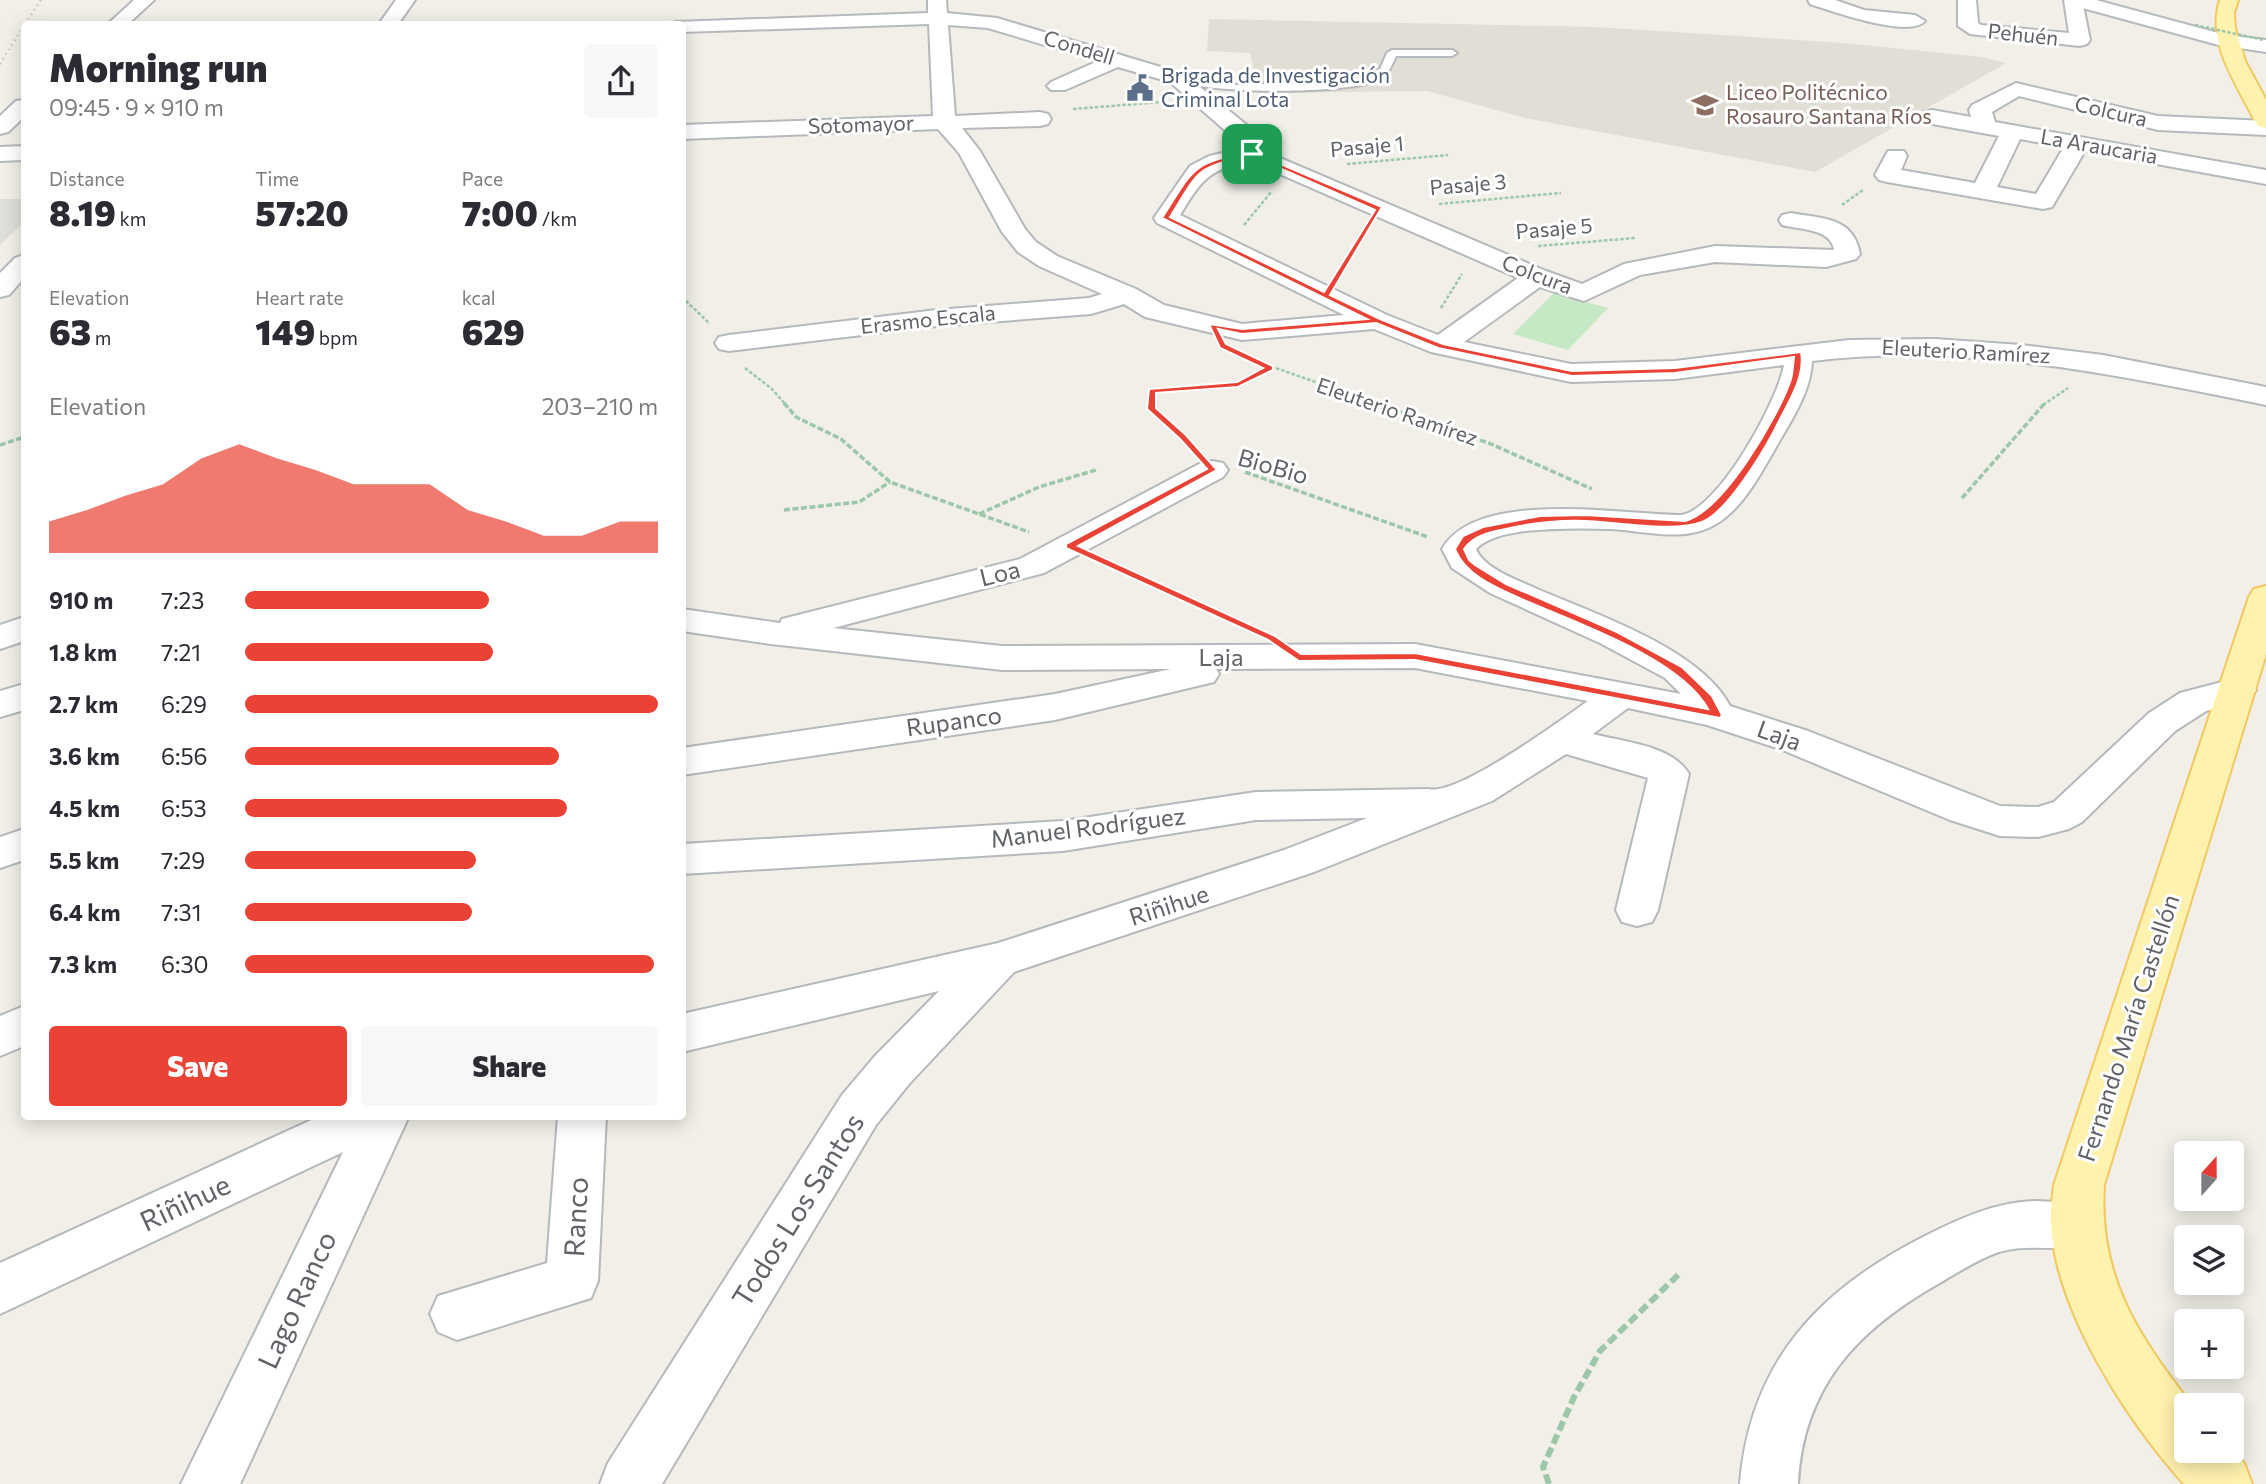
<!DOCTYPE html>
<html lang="en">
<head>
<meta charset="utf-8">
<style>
	:root { --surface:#fff; --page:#f7f7f7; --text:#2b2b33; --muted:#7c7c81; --accent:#ea4335 }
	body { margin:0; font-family:Commissioner,sans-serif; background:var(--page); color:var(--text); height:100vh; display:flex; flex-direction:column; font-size:26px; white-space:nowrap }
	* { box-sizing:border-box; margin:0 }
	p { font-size:23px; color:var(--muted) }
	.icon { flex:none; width:38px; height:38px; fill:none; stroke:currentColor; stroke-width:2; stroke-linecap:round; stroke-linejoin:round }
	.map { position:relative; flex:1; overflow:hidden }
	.sheet { position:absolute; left:21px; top:21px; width:665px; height:1099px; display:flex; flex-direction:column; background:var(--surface); border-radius:7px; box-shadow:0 4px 18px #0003 }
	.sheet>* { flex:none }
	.needle { width:46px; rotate:21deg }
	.buttons { position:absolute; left:2174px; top:1141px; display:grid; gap:14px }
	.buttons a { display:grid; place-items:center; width:70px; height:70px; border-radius:7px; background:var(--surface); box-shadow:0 4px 18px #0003; font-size:35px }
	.pin { position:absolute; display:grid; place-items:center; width:60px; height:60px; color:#fff; margin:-30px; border-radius:14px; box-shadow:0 4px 10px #0006 }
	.round { display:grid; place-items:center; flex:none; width:74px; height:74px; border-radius:7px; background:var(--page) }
	.head { display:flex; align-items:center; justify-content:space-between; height:119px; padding:0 28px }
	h1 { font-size:38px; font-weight:800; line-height:52px }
	.stats { display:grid; grid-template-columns:repeat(3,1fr); gap:10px; height:119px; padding:7px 28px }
	.stats div { display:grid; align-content:center }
	.stats b { font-size:35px; font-weight:800 }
	.stats small { font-size:19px; font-weight:400 }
	.stats p { font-size:19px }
	.chart { height:196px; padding:14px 28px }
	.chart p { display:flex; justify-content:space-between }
	.chart svg { width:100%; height:126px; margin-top:7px; fill:var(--accent); opacity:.7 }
	.cta { display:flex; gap:14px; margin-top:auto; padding:14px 28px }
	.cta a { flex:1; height:80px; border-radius:7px; background:var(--accent); color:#fff; font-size:28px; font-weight:800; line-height:80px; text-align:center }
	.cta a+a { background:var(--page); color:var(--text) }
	ul { padding:0 28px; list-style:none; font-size:23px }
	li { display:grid; grid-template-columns:112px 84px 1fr; align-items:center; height:52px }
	li i { height:18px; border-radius:9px; background:var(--accent) }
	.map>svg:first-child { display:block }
	.industrial { fill:#e0deda }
	.education { fill:#e1ded6 }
	.green { fill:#c5e8c5 }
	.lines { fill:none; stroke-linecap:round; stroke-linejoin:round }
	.service-casing { stroke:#b5b8bc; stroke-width:4 }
	.minor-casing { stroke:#b5b8bc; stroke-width:4 }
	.tertiary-casing { stroke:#b5b8bc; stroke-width:4 }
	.secondary-casing { stroke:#b6babf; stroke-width:4 }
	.primary-casing { stroke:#f2c960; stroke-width:4 }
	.path-far2 { stroke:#9cc7a9; stroke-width:2.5; stroke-dasharray:3.5 2; stroke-linecap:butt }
	.path-far1 { stroke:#9cc7a9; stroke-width:3.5; stroke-dasharray:6 2.5; stroke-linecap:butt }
	.path { stroke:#9cc7a9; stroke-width:6; stroke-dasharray:10 4.5; stroke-linecap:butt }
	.service { fill:#fff; fill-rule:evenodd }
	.minor { fill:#fff; fill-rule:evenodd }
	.tertiary { fill:#fff; fill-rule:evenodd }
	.secondary { fill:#fff; fill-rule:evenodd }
	.primary { fill:#fff2af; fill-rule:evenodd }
	.rail { stroke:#b6b7b8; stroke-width:2.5; stroke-dasharray:1 4.5; stroke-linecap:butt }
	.path-bridge { stroke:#9cc7a9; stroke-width:2.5; stroke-dasharray:3.5 2; stroke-linecap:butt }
	.route { fill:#ea4335; stroke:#fff; stroke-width:2; fill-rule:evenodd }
	.labels { text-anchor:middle; stroke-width:6; stroke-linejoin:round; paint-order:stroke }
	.far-street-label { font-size:21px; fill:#5f6368; stroke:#fff }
	.far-service-label { font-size:21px; fill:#4e5e75; stroke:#fff; text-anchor:start }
	.far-education-label { font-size:21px; fill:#785e54; stroke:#fff; text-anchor:start }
	.street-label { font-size:24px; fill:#5f6368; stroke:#fff }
	.near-street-label { font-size:28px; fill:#5f6368; stroke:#fff }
</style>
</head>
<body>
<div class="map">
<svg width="2266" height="1484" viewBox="0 0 2266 1484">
	<rect width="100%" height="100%" fill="#f1efe8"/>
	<path class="industrial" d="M0 199H24V222L0 245Z"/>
	<path class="education" d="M1209 19 1596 27 1844 43 1982 57 2006 63 1815 172 1525 118 1427 91 1259 93 1250 53 1207 51Z"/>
	<path class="green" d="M1554 293 1608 308 1568 350 1513 334Z"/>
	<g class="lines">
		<defs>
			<path id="service" d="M1392 50H1452L1457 53 1452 56H1396C1391 67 1388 76 1376 81 1348 94 1197 95 1172 78L1177 75 1236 85 1357 81 1380 69 1387 53Z"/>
			<path id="minor" d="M134 0H154L128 24H108Z
				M396 0H415L398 24H379Z
				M928 0H946L947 13 997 18 1184 74 1259 135 1268 148 1266 152 1546 271 1582 284 1624 264 1715 246 1834 250C1831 228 1800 230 1782 225L1779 220 1782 215 1791 213C1822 219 1853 216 1860 254L1856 259 1826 267 1715 262 1640 275 1584 301 1540 287 1464 342 1571 364 1675 361 1849 340 1935 339 2021 345 2103 355 2266 387V405C2117 375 1965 342 1812 361 1811 393 1790 422 1775 449 1760 475 1742 509 1716 524 1686 543 1644 531 1611 529 1582 528 1554 528 1525 531 1508 534 1489 536 1476 549 1484 569 1518 580 1537 589 1595 614 1701 649 1730 706L1808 731 2000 806 2038 807 2054 802 2149 713 2180 693 2237 678 2250 681 2256 690 2250 699 2206 711 2175 731 2082 822 2069 829 2038 837 2000 836 1950 820 1780 749 1707 725 1628 708 1593 734C1623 742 1672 745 1689 774L1658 910 1652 922 1637 926 1622 922 1616 910 1648 778 1566 754 1492 801 1314 872 1014 972 909 1084 876 1125 662 1484H600L608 1463 842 1095 875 1056 939 991 682 1052V1014L998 943 1284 850 1367 818 1256 820 1063 851 682 874V844L1063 821 1256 792 1428 789C1457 797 1561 720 1588 701L1415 668 1216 669 1219 674 1214 682 1055 720 682 775V748L1055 694 1171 669 1002 670 771 644 682 631V609L780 623 782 619 1020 559 1201 463 1212 461 1223 463 1228 470 1223 477 1044 573 833 628 1002 646 1415 644 1681 694 1665 678 1600 643 1490 593 1452 568 1442 549C1477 488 1622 515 1681 515 1719 510 1778 400 1784 365L1675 379 1571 382 1431 352 1374 329 1242 340 1145 317 1124 304 1091 314 937 326 729 351 719 349 715 343 719 337 729 335 937 310 1089 298 1102 294 1039 266 1018 252 1002 232 959 153 938 129 682 139V125L933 116 929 24 682 32V24H673L675 22 928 13ZM948 25 988 28 1098 61 1051 82 1047 86 1051 90H1065L1118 67 1170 82 1245 148 1209 156 1190 166 1154 218 1157 223 1344 315 1242 324 1164 305 1136 289 1057 256 1036 242 1025 229 980 151 962 128 1040 126 1048 124 1051 119 1048 114 1040 112 955 116ZM1250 161 1518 278 1438 335 1387 315 1180 215C1201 181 1208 169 1250 161Z
				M1808 0H1835L1864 10 1915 15 1925 21C1910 39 1831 11 1810 4Z
				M1958 0H1976L1978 23 1981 25 2069 33 2064 0H2082L2090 40 2087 44 2080 46 1970 34 1958 26Z
				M2016 83 2158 116 2266 121V135L2158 130 2019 96 1992 112 1995 122 2266 170V184L2085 151 2052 207 2043 209 1887 182 1879 180 1875 175 1888 151H1904L1907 156 1901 170 1975 183 1999 136 1932 124 1924 122 1921 117 1924 112 1932 110 1971 117 1969 110 1972 105ZM2020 139 2064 147 2036 194 1997 187Z
				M24 100V117L8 132 0 134V116L16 101Z
				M24 146V160L0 161V147Z
				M24 255V278L9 295 0 297V273L15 258Z
				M24 617V641L0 649V625Z
				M24 684V710L0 717V691Z
				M24 829V860L0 868V837Z
				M24 1006V1046L0 1056V1016Z
				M320 1116H409L240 1484H181L343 1152 0 1314V1263Z
				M558 1116H606L598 1281 591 1298 457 1340 438 1332 430 1314 438 1296 547 1263Z
				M2036 1201 2076 1203 2094 1209 2102 1226 2094 1243C2064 1254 2031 1242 1999 1252 1978 1259 1957 1273 1938 1284 1857 1330 1803 1387 1798 1484H1740C1750 1361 1820 1289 1925 1236 1961 1218 1996 1202 2036 1201Z"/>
			<path id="tertiary" d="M2226 35 2266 40V52L2219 45 2216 41 2219 37Z"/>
			<path id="secondary" d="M2066 0H2096L2233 37 2236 41 2233 45 2226 47 2068 4Z"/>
			<path id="primary" d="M2220 0H2238L2234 13 2235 28 2245 61 2266 100V128L2258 126 2255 121C2237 84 2206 43 2220 0Z
				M2266 586V654L2104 1185C2098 1276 2138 1336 2192 1405H2186V1451L2231 1450 2244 1463 2252 1484H2184C2127 1420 2055 1311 2051 1222 2050 1210 2053 1197 2054 1185L2249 597 2254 589Z"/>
		</defs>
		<use href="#service" class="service-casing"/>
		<use href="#minor" class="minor-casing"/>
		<use href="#tertiary" class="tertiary-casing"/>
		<use href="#secondary" class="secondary-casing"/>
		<use href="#primary" class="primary-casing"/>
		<path class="path-far2" d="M1073 109 1162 102
			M1347 164 1448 155
			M1439 204 1561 193
			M1842 205 1863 190
			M1244 225 1272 191
			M1538 246 1635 238
			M1339 274 1365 231
			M682 297 710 324
			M1441 308 1462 274
			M1250 359 1381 405
			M745 368 772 389 786 405
			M1151 405 1152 390 1239 385 1269 368
			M2043 405 2068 388"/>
		<path class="path-far1" d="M784 403 796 417 841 439 890 482 1029 532
			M1151 403V409L1193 448
			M1376 403 1491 444 1592 489
			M0 445 24 437
			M1245 472 1428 537
			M1962 498 2045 403
			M784 510 859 502 890 482
			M979 514 1039 487 1096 470
			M1106 562 1244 625"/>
		<path class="path" d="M1549 1484 1543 1467 1574 1397 1600 1351 1680 1273"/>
		<use href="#service" class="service"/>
		<use href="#minor" class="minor"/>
		<use href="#tertiary" class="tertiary"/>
		<use href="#secondary" class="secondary"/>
		<use href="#primary" class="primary"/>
		<path class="rail" d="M25 24 41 0
			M0 64 24 25"/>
		<path class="path-bridge" d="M2195 25 2264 40"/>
	</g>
	<path class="route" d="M1252 152 1382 207 1330 295 1380 319 1443 344 1572 371 1675 368 1801 352C1806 379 1785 407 1774 431 1762 454 1726 513 1702 522 1674 533 1617 522 1585 521 1558 520 1532 523 1506 529 1490 532 1474 535 1464 549L1469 560 1475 565 1506 584 1617 632 1682 667 1712 696 1722 715 1720 718 1415 660 1299 661 1268 640 1066 548V544L1207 469 1180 439 1147 409 1149 389 1237 382 1263 368 1220 348 1209 324 1242 329 1367 319 1162 218C1195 167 1190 163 1252 152ZM1252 156 1375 210 1324 292 1170 217C1199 171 1195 166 1252 156ZM1376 323 1438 348 1572 376 1675 373 1794 357C1793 364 1793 372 1791 379 1779 416 1723 511 1685 521L1585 515 1540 516 1483 527 1463 536 1455 549C1466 577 1500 589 1526 601 1577 623 1681 659 1708 709L1415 653 1301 654 1275 636 1078 546 1217 470 1186 435 1156 408V393L1238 387 1273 370V366L1226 344 1218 329 1242 334Z"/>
	<defs>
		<symbol id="civic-bare" viewBox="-9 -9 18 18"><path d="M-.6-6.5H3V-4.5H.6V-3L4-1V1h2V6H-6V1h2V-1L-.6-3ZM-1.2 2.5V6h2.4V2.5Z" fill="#5c6f8a" stroke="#fff" stroke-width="2.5" paint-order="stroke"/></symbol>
		<symbol id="school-bare" viewBox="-9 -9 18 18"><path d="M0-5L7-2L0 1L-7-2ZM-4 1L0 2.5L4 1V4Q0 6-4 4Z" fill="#8d6e63" stroke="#fff" stroke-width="2.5" paint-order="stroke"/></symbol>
	</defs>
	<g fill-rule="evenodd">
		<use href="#civic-bare" x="1121" y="69" width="38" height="38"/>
		<use href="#school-bare" x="1686" y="86" width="38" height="38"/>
	</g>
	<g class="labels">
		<g class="far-street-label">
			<text transform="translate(2023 35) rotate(6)" y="7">Pehuén</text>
			<text transform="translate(1079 48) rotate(17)" y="7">Condell</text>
			<text transform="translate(2111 112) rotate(13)" y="7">Colcura</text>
			<text transform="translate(861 125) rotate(-2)" y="7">Sotomayor</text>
			<text transform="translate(1367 147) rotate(-5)" y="7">Pasaje 1</text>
			<text transform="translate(2099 147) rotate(10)" y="7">La Araucaria</text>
			<text transform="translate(1468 185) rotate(-5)" y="7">Pasaje 3</text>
			<text transform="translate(1554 229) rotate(-5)" y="7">Pasaje 5</text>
			<text transform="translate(1537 275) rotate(21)" y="7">Colcura</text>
			<text transform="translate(928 320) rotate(-6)" y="7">Erasmo Escala</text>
			<text transform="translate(1966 352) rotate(3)" y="7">Eleuterio Ramírez</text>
			<text transform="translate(1397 412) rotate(19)" y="7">Eleuterio Ramírez</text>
		</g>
		<g class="far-service-label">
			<text x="1161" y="83">Brigada de Investigación<tspan x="1161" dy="24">Criminal Lota</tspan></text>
		</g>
		<g class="far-education-label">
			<text x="1726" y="100">Liceo Politécnico<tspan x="1726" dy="24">Rosauro Santana Ríos</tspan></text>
		</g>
		<g class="street-label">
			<text transform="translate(1273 467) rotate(16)" y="8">BioBio</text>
			<text transform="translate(1000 574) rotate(-14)" y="8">Loa</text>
			<text x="1221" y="666">Laja</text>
			<text transform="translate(954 722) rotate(-8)" y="8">Rupanco</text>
			<text transform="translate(1779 736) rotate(20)" y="8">Laja</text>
			<text transform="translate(1088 828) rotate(-7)" y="8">Manuel Rodríguez</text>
			<text transform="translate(1169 906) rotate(-18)" y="8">Riñihue</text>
			<text transform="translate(2129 1028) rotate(-72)" y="8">Fernando María Castellón</text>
		</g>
		<g class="near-street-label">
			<text transform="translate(185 1203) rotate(-25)" y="10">Riñihue</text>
			<text transform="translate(798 1210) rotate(-58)" y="10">Todos Los Santos</text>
			<text transform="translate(576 1217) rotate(-87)" y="10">Ranco</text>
			<text transform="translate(297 1300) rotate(-65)" y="10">Lago Ranco</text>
		</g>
	</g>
</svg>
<div class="buttons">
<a><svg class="needle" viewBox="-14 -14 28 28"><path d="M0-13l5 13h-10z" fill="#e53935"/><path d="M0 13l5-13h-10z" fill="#7c7c81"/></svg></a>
<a><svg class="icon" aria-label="layers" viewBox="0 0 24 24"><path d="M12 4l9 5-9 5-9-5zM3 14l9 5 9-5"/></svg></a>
<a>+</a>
<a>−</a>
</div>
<div class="pin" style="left:1252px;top:154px;background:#1e9e55"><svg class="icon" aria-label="arrive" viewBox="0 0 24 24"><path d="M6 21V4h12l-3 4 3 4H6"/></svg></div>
<section class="sheet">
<div class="head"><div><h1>Morning run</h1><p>09:45 · 9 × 910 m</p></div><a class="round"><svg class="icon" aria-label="share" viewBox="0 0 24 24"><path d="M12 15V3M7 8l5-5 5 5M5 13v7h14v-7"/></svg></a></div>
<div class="stats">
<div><p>Distance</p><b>8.19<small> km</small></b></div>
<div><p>Time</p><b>57:20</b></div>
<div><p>Pace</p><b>7:00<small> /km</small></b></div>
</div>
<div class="stats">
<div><p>Elevation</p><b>63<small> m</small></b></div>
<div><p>Heart rate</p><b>149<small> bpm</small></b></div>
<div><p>kcal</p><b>629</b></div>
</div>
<div class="chart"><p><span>Elevation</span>203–210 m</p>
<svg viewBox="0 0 160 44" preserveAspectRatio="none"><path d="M0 44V33L10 29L20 24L30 20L40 11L50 6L60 11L70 15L80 20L90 20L100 20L110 29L120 33L130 38L140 38L150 33L160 33V44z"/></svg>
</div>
<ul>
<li><b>910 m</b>7:23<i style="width:59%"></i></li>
<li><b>1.8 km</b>7:21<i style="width:60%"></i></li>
<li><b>2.7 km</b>6:29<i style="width:100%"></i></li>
<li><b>3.6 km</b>6:56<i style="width:76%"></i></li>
<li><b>4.5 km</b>6:53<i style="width:78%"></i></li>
<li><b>5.5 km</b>7:29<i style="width:56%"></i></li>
<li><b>6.4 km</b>7:31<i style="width:55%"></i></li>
<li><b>7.3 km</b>6:30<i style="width:99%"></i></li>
</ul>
<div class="cta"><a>Save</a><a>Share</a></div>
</section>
</div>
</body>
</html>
